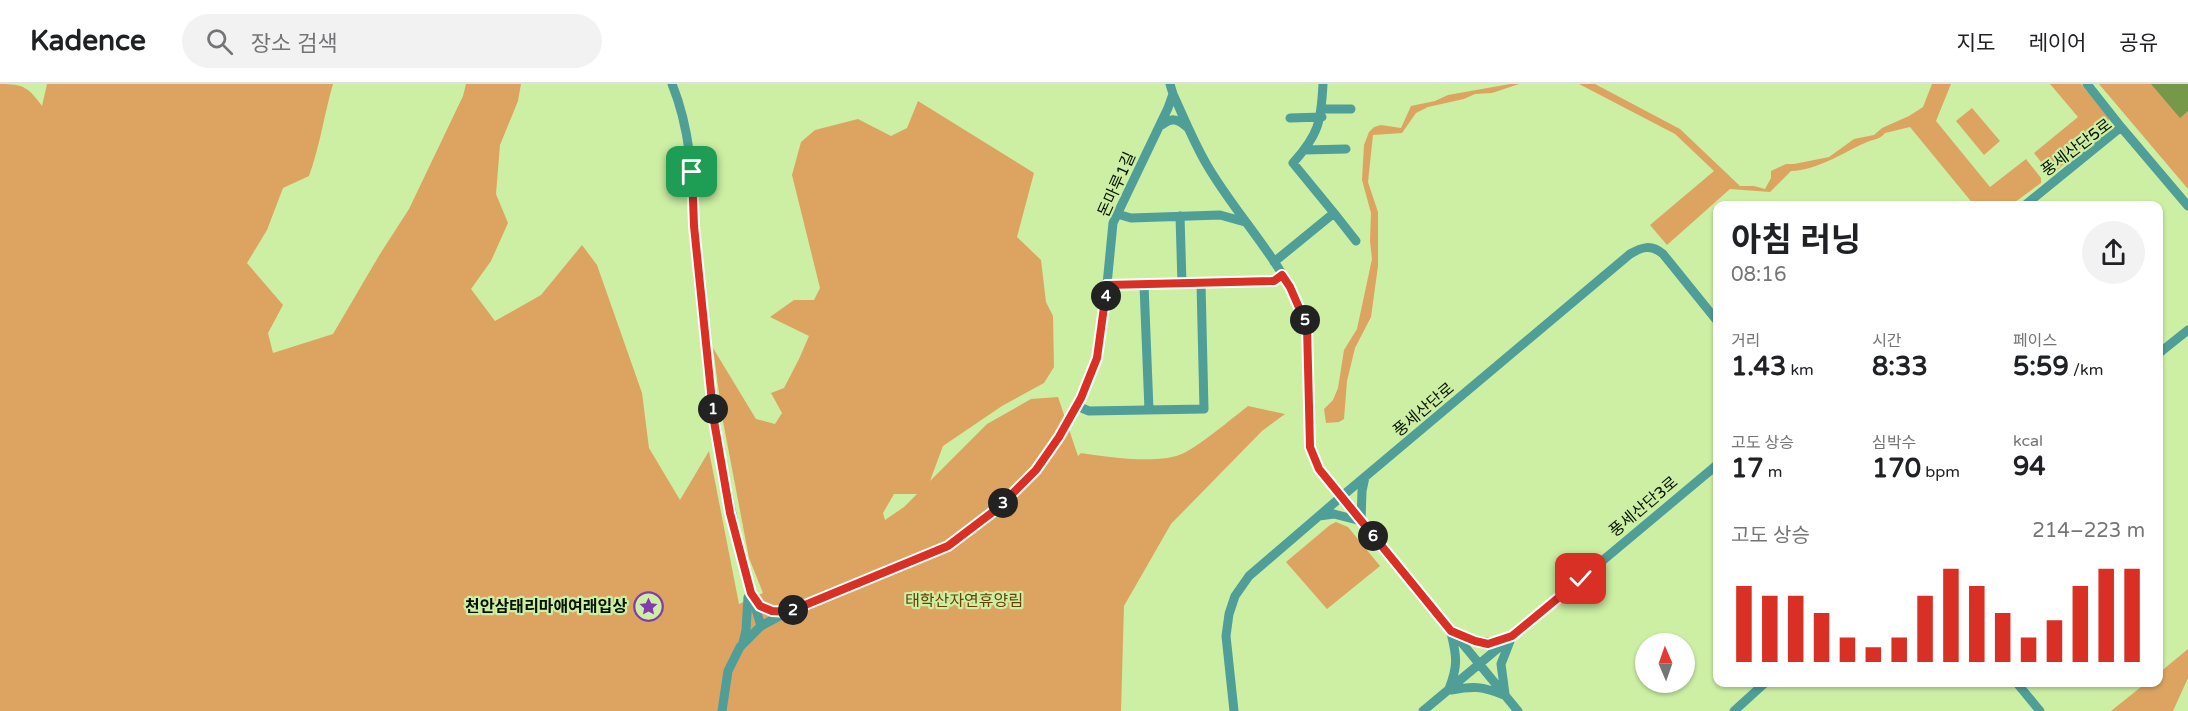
<!DOCTYPE html>
<html lang="ko">
<head>
<meta charset="utf-8">
<style>
	:root { --surface:#fff; --page:#f2f2f2; --text:#202124; --muted:#757577; --line:#e0e0e0; --accent:#d93025 }
	body { margin:0; font-family:"Varela Round","Noto Sans KR",sans-serif; background:var(--page); color:var(--text); height:100vh; display:flex; flex-direction:column; font-size:22px; white-space:nowrap }
	* { box-sizing:border-box; margin:0 }
	p { font-size:20px; color:var(--muted) }
	.icon { flex:none; width:33px; height:33px; fill:none; stroke:currentColor; stroke-width:2; stroke-linecap:round; stroke-linejoin:round }
	.map { position:relative; flex:1; overflow:hidden }
	.side { position:absolute; left:1713px; top:117px; width:450px; height:486px; display:flex; flex-direction:column; background:var(--surface); border-radius:12px; box-shadow:0 2px 4px #0004 }
	.side>* { flex:none }
	.needle { width:39px; rotate:358deg }
	.buttons { position:absolute; left:1635px; top:549px; display:grid; gap:12px }
	.buttons a { display:grid; place-items:center; width:60px; height:60px; border-radius:50%; background:var(--surface); box-shadow:0 2px 4px #0004; font-size:30px }
	.pin { position:absolute; display:grid; place-items:center; width:51px; height:51px; color:#fff; margin:-26px; border-radius:12px; box-shadow:0 3px 9px #0006 }
	.km { position:absolute; width:30px; height:30px; margin:-15px; border-radius:50%; background:#222; color:#fff; font-size:16px; line-height:30px; text-align:center }
	.round { display:grid; place-items:center; flex:none; width:63px; height:63px; border-radius:32px; background:var(--page) }
	.head { display:flex; align-items:center; justify-content:space-between; height:102px; padding:0 18px }
	h1 { font-size:33px; font-weight:700; line-height:45px }
	.metrics { display:grid; grid-template-columns:repeat(3,1fr); gap:9px; height:102px; padding:6px 18px }
	.metrics div { display:grid; align-content:center }
	.metrics b { font-size:26px; font-weight:700 }
	.metrics small { font-size:16px; font-weight:400 }
	.metrics p { font-size:16px }
	.chart { height:168px; padding:12px 18px }
	.chart p { display:flex; justify-content:space-between }
	.chart svg { width:100%; height:108px; margin-top:6px; stroke:var(--accent); stroke-width:6 }
	header { display:flex; align-items:center; gap:36px; box-sizing:border-box; height:84px; padding:0 30px; background:var(--surface); border-bottom:2px solid var(--line) }
	header strong { font-size:28px }
	nav { display:flex; gap:33px; margin-inline-start:auto; font-size:21px }
	.search { width:420px; height:54px; background:var(--page); display:flex; align-items:center; gap:15px; box-sizing:border-box; padding:0 21px; border-radius:33px; color:var(--muted); font-size:22px }
	.map>svg:first-child { display:block }
	.green { fill:#dda461; fill-rule:evenodd }
	.water { fill:#759849 }
	.lines { fill:none; stroke-linecap:round; stroke-linejoin:round }
	.minor { stroke:#4f9e98; stroke-width:9 }
	.route-casing { stroke:#fff; stroke-width:12 }
	.route { stroke:#d93025; stroke-width:8 }
	.labels { text-anchor:middle; stroke-width:4.5; stroke-linejoin:round; paint-order:stroke }
	.street-label { font-size:16px; fill:#071200; stroke:#ccefa4 }
	.park-label { font-size:16px; fill:#694107; stroke:#ccefa4 }
	.poi-label { font-size:16px; font-weight:bold; fill:#071200; stroke:#ccefa4; text-anchor:end }
</style>
</head>
<body>
<header>
<strong>Kadence</strong>
<div class="search"><svg class="icon" aria-label="search" viewBox="0 0 24 24"><circle cx="10" cy="10" r="6"/><path d="M15 15l6 6"/></svg>장소 검색</div>
<nav><a>지도</a><a>레이어</a><a>공유</a></nav>
</header>
<div class="map">
<svg width="2188" height="627" viewBox="0 0 2188 627">
	<rect width="100%" height="100%" fill="#ccefa4"/>
	<path class="green" d="M0 0C24 0 28 3 42 22L47 0H333C324 31 320 62 309 92L283 104 267 146 247 179 283 221 268 249 273 269 333 250 380 170 409 125 463 12 466 0H521L518 17 500 61 496 110 508 139 491 177 471 205 495 237 541 211 582 161 597 181 642 309 649 364 680 416 709 367 739 520 763 509 749 474 722 332 713 264 756 335 775 340 782 329 771 309 784 304 799 275 809 252 770 233 794 216H814L820 204 792 91 801 58 815 46 858 35 891 52 907 44 918 17 1034 89 1017 153 1041 176 1046 218 1053 232 1054 283 1044 299 1002 322 943 362 930 397 987 340 1031 315 1058 313 1078 372 1081 369C1106 373 1161 381 1184 369 1203 359 1230 336 1248 322L1285 330 1262 347 1171 440 1124 522 1121 627H0ZM894 410H917L904 423 885 436 883 429Z
		M1510 0H1519L1492 9 1475 10 1464 15 1428 23 1416 29 1402 49 1373 51 1368 98 1378 128V182L1371 233 1355 264 1347 297 1344 335 1339 338 1326 339 1324 325 1333 316 1338 304 1344 266 1357 245 1372 175 1370 157 1371 129 1362 96 1364 61 1369 48 1374 43 1381 41 1401 44 1411 22 1435 17 1448 11Z
		M1579 0H1595L1680 45 1740 102H1754L1765 105 1771 94V87L1786 80H1794L1829 73 1854 55 1874 51 1882 44 1909 32 1923 23 1932 0H1951L1936 37 1990 103 2026 75 2041 94V99L2011 121H1974L1910 43 1885 49C1880 56 1872 55 1865 59 1840 70 1818 86 1791 87L1770 108 1730 105 1667 161 1650 141 1714 87 1675 50Z
		M2050 0H2081L2109 34 2108 41 2055 88H2049L2034 69 2078 33Z
		M2099 0H2188V105Z
		M1972 24 2000 57 1984 71 1956 37Z
		M1336 438 1348 443 1380 482 1327 525 1286 478 1330 441Z
		M2188 565V594L2173 627H2111L2146 599 2158 598 2159 589Z"/>
	<path class="water" d="M2151 0H2188V27L2180 34Z"/>
	<g class="lines">
		<path class="minor" d="M672 0C697 61 692 128 698 193 710 311 725 428 761 542L740 563 728 587 722 627
			M2087 0 2121 43
			M1173 10C1184 34 1194 59 1207 81 1239 136 1287 181 1307 242L1310 363 1319 385 1518 627
			M1322 25H1351
			M1290 34 1322 33
			M1162 41C1172 32 1179 36 1188 44
			M1305 66 1346 65
			M2024 122 2121 43 2188 122
			M1334 129 1356 157
			M1117 130 1131 134 1220 131 1245 138
			M1180 132 1182 200
			M1274 178 1334 129 1293 79C1319 50 1321 38 1323 0
			M1144 201 1149 326
			M1107 202 1274 197 1282 191
			M2158 270 2188 246
			M1077 322 1089 327 1204 325 1201 199
			M1319 432 1334 430 1361 437 1362 407 1365 393
			M754 514C763 526 772 527 786 527
			M761 542 785 529 948 462 998 425 1036 386 1059 353 1081 314 1097 274 1104 231 1113 139 1168 24 1173 10 1170 0
			M1453 548C1478 558 1482 561 1508 554
			M743 559 746 546 748 513
			M2016 598 2040 627
			M1449 605C1458 582 1457 573 1451 549
			M1451 606C1473 602 1482 602 1504 611
			M1505 610 1501 580 1510 557
			M1234 627 1226 552 1229 530 1235 512 1249 492 1341 413 1630 170C1642 163 1651 160 1663 170L1718 238
			M1423 627 1718 380
			M1734 627 1766 598"/>
	</g>
	<g class="lines">
		<defs>
			<path id="route" d="M692 88 694 142 714 337 730 429 751 509 760 522 772 527 788 528 948 462 998 424 1036 386 1059 353 1081 314 1097 274 1107 201 1274 197 1282 191 1290 203 1307 242 1310 363 1319 385 1451 547 1475 557 1488 560 1512 552 1581 495"/>
		</defs>
		<use href="#route" class="route-casing"/>
		<use href="#route" class="route"/>
	</g>
	<defs>
		<symbol id="sight-ring" viewBox="-11 -11 22 22"><circle r="9.5" fill="#ccefa4" stroke="#823cb0" stroke-width="1.5"/><path d="M0-6L1.8-2.2L6-1.7L2.9 1.2L3.7 5.4L0 3.3L-3.7 5.4L-2.9 1.2L-6-1.7L-1.8-2.2Z" fill="#823cb0"/></symbol>
	</defs>
	<g fill-rule="evenodd">
		<use href="#sight-ring" x="632" y="506" width="33" height="33"/>
	</g>
	<g class="labels">
		<g class="street-label">
			<text transform="translate(2076 63) rotate(-37)" y="6">풍세산단5로</text>
			<text transform="translate(1116 100) rotate(-66)" y="6">돈마루1길</text>
			<text transform="translate(1423 325) rotate(-40)" y="6">풍세산단로</text>
			<text transform="translate(1643 422) rotate(-40)" y="6">풍세산단3로</text>
		</g>
		<g class="park-label">
			<text x="964" y="522">태학산자연휴양림</text>
		</g>
		<g class="poi-label">
			<text x="627" y="528">천안삼태리마애여래입상</text>
		</g>
	</g>
</svg>
<div class="buttons">
<a><svg class="needle" viewBox="-14 -14 28 28"><path d="M0-13l5 13h-10z" fill="#e53935"/><path d="M0 13l5-13h-10z" fill="#757577"/></svg></a>
</div>
<div class="pin" style="left:692px;top:88px;background:#1e9e55"><svg class="icon" aria-label="arrive" viewBox="0 0 24 24"><path d="M6 21V4h12l-3 4 3 4H6"/></svg></div>
<div class="pin" style="left:1581px;top:495px;background:#d93025"><svg class="icon" aria-label="check" viewBox="0 0 24 24"><path d="M5 12l5 5 9-10"/></svg></div>
<b class="km" style="left:713px;top:325px">1</b>
<b class="km" style="left:793px;top:526px">2</b>
<b class="km" style="left:1003px;top:419px">3</b>
<b class="km" style="left:1106px;top:212px">4</b>
<b class="km" style="left:1305px;top:236px">5</b>
<b class="km" style="left:1373px;top:452px">6</b>
<section class="side">
<div class="head"><div><h1>아침 러닝</h1><p>08:16</p></div><a class="round"><svg class="icon" aria-label="share" viewBox="0 0 24 24"><path d="M12 15V3M7 8l5-5 5 5M5 13v7h14v-7"/></svg></a></div>
<div class="metrics">
<div><p>거리</p><b>1.43<small> km</small></b></div>
<div><p>시간</p><b>8:33</b></div>
<div><p>페이스</p><b>5:59<small> /km</small></b></div>
</div>
<div class="metrics">
<div><p>고도 상승</p><b>17<small> m</small></b></div>
<div><p>심박수</p><b>170<small> bpm</small></b></div>
<div><p>kcal</p><b>94</b></div>
</div>
<div class="chart"><p><span>고도 상승</span>214–223 m</p>
<svg viewBox="0 0 160 44" preserveAspectRatio="none"><path d="M5 44V13M15 44V17M25 44V17M35 44V24M45 44V34M55 44V38M65 44V34M75 44V17M85 44V6M95 44V13M105 44V24M115 44V34M125 44V27M135 44V13M145 44V6M155 44V6"/></svg>
</div>
</section>
</div>
</body>
</html>
